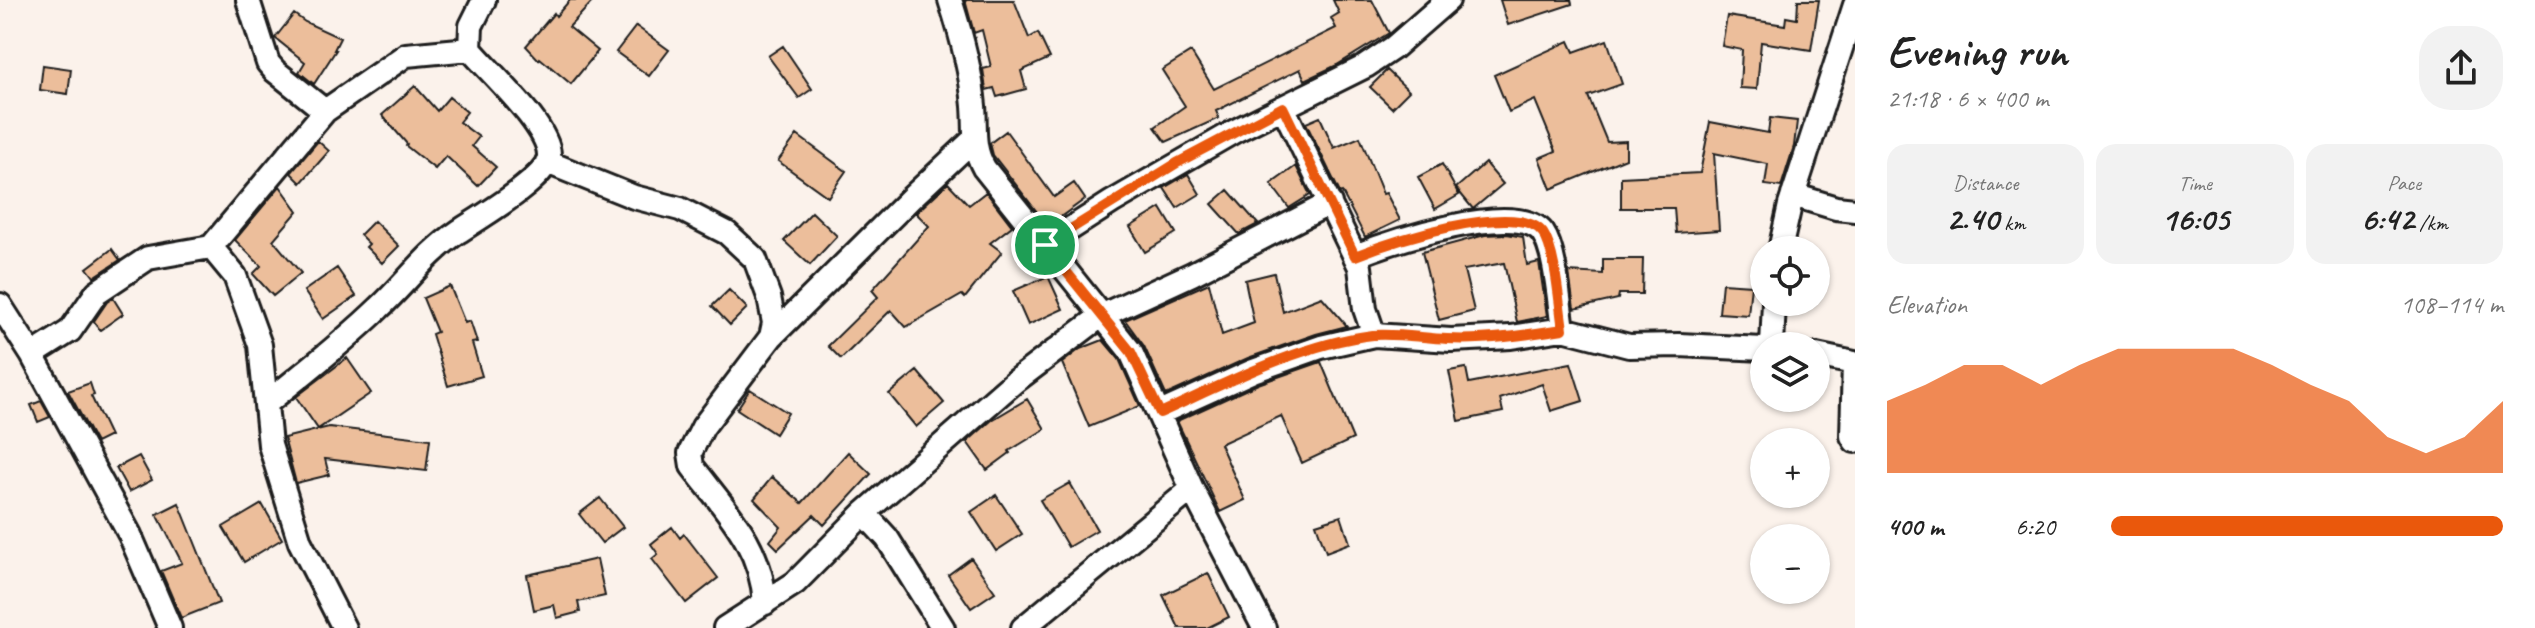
<!DOCTYPE html>
<html lang="en">
<head>
<meta charset="utf-8">
<style>
	:root { --surface:#fff; --page:#f2f2f2; --text:#222; --muted:#767676; --accent:#ea580c }
	body { margin:0; font-family:Caveat,sans-serif; background:var(--page); color:var(--text); height:100vh; display:flex; flex-direction:column; font-size:30px; white-space:nowrap }
	* { box-sizing:border-box; margin:0 }
	p { font-size:26px; color:var(--muted) }
	.icon { flex:none; width:44px; height:44px; fill:none; stroke:currentColor; stroke-width:2; stroke-linecap:round; stroke-linejoin:round }
	.map { position:relative; flex:1; overflow:hidden }
	.panel { display:flex; flex-direction:column; background:var(--surface); width:680px }
	.panel>* { flex:none }
	.buttons { position:absolute; left:1750px; top:236px; display:grid; gap:16px }
	.buttons a { display:grid; place-items:center; width:80px; height:80px; border-radius:50%; background:var(--surface); box-shadow:0 2px 6px #0004; font-size:40px }
	.pin { position:absolute; display:grid; place-items:center; width:68px; height:68px; color:#fff; margin:-34px; border:4px solid #fff; border-radius:50%; box-shadow:0 2px 8px #0007 }
	.round { display:grid; place-items:center; flex:none; width:84px; height:84px; border-radius:32px; background:var(--page) }
	.head { display:flex; align-items:center; justify-content:space-between; height:136px; padding:0 32px }
	h1 { font-size:44px; font-weight:800; line-height:60px }
	.metrics { display:grid; grid-template-columns:repeat(3,1fr); gap:12px; height:136px; padding:8px 32px }
	.metrics div { display:grid; align-content:center; border-radius:20px; background:var(--page); text-align:center }
	.metrics b { font-size:34px; font-weight:800 }
	.metrics small { font-size:22px; font-weight:400 }
	.metrics p { font-size:22px }
	.chart { height:224px; padding:16px 32px }
	.chart p { display:flex; justify-content:space-between }
	.chart svg { width:100%; height:144px; margin-top:8px; fill:var(--accent); opacity:.7 }
	ul { padding:0 32px; list-style:none; font-size:26px }
	li { display:grid; grid-template-columns:128px 96px 1fr; align-items:center; height:60px }
	li i { height:20px; border-radius:10px; background:var(--accent) }
	main { display:flex; flex:1; min-height:0 }
	.map>svg:first-child { display:block }
	.building { fill:#ecbe9b; stroke:#1c1c1c; stroke-width:2 }
	.lines { fill:none; stroke-linecap:round; stroke-linejoin:round }
	.minor-casing { stroke:#1c1c1c; stroke-width:28 }
	.minor { stroke:#fff; stroke-width:22 }
	.route-casing { stroke:#fff; stroke-width:16 }
	.route { stroke:#ea580c; stroke-width:10 }
</style>
</head>
<body>
<main>
<div class="map">
<svg width="1855" height="628" viewBox="0 0 1855 628">
	<rect width="100%" height="100%" fill="#fbf2eb"/>
	<filter id="ink" filterUnits="userSpaceOnUse"><feTurbulence type="fractalNoise" baseFrequency=".0125" numOctaves="2"/><feDisplacementMap in="SourceGraphic" scale="16" xChannelSelector="R" yChannelSelector="G"/><feConvolveMatrix kernelMatrix="1 2 1 2 8 2 1 2 1" color-interpolation-filters="sRGB"/></filter>
	<g filter="url(#ink)">
		<path class="building" d="M570 0H594L569 27 598 51 571 84 540 58 539 60 526 46 554 13 556 16Z
			M965 0H1014L1029 38 1038 33 1050 58 1021 71 1026 89 997 97 994 88 986 90 983 69 991 67 982 30 974 33Z
			M1333 0H1372L1389 33 1337 65 1305 80 1300 69 1216 111 1219 118 1166 142 1155 127 1185 106 1162 70 1191 52 1214 89 1336 28 1331 18 1339 13Z
			M1500 0H1571L1572 4 1508 25Z
			M1798 0H1819L1811 50 1761 42 1757 89 1740 88 1742 50 1722 46 1727 16 1785 25 1786 17 1797 19Z
			M294 14 305 22 340 38 334 50H336L314 84 299 72 305 62 275 38Z
			M636 26 669 50 649 76 616 52Z
			M1607 40 1622 84 1588 96 1607 142 1626 141V158L1551 189 1539 158 1556 151 1535 100 1509 112 1494 75 1569 41 1574 52Z
			M783 46 812 89 799 98 768 56Z
			M43 65 71 69 68 94 40 90Z
			M1387 70 1409 91 1392 108 1370 87Z
			M415 86 437 111 449 97 467 112 459 122 479 137 472 146 496 167 478 186 446 156 435 169 406 146 407 144 382 115Z
			M1320 117 1334 148 1360 137 1383 194 1386 193 1400 220 1365 237 1342 192 1340 193 1306 123Z
			M1770 118 1797 121 1794 146 1781 187 1765 185 1768 164 1714 153 1719 230 1676 233 1674 208H1621V177L1700 173 1710 122 1768 133Z
			M1006 131 1054 197 1074 183 1085 199 1048 226 993 155 990 143Z
			M797 135 846 171 828 197 778 161Z
			M318 141 329 151 301 183 291 173Z
			M1485 163 1503 184 1473 209 1456 188Z
			M1442 164 1459 195 1435 209 1418 177Z
			M1296 166 1310 195 1289 208 1271 184Z
			M1188 174 1200 194 1177 208 1164 188Z
			M948 183 969 205 986 192 1012 226 990 243 1002 252 965 298 962 295 906 327 891 310 841 359 828 346 878 297 872 290 929 226 916 213Z
			M280 186 298 211 273 240 301 273 273 296 253 274 261 266 235 240Z
			M1228 190 1258 224 1239 234 1212 204Z
			M1161 208 1176 233 1145 252 1130 227Z
			M812 212 837 236 810 265 784 241Z
			M374 221 399 246 382 263 366 247 369 244 360 235Z
			M1507 234 1523 237 1527 265 1539 262 1547 316 1517 322 1504 263 1464 270 1474 311 1439 320 1422 252 1485 235Z
			M112 249 120 260 94 277 87 268Z
			M1603 259H1643L1642 294H1619L1618 299 1574 309 1569 272 1603 274Z
			M337 268 356 296 323 319 304 291Z
			M1274 273 1283 312 1322 297 1347 326 1316 334 1248 358 1166 395 1144 346 1125 320 1209 283 1222 335 1254 323 1245 280Z
			M1048 276 1063 309 1028 325 1013 291Z
			M1722 283 1751 285 1748 315 1719 313Z
			M450 286 465 323 470 321 477 342 472 343 482 376 448 386 432 334 437 332 423 298Z
			M729 290 747 308 730 325 712 306Z
			M113 298 123 314 100 330 94 321 107 302Z
			M1103 340 1119 359 1140 406 1089 427 1062 363 1080 349Z
			M347 358 371 393 318 429 296 397Z
			M1321 362 1353 439 1302 463 1281 416 1220 444 1245 500 1220 512 1177 421 1258 384Z
			M1571 363 1583 401 1551 411 1542 384 1500 399 1503 412 1459 421 1449 371 1466 368 1469 383Z
			M917 371 944 403 916 427 889 394Z
			M90 383 94 395 91 396 110 436 96 443 68 391Z
			M750 389 788 413 775 434 737 409Z
			M1027 399 1045 429 1009 451 1010 453 987 470 967 442 992 420Z
			M41 401 50 417 38 422 31 405Z
			M329 427 430 439 426 471 325 459 329 475 296 483 284 438Z
			M848 452 871 474 824 525 814 515 778 549 770 541 781 527 754 499 772 477 802 503Z
			M139 456 152 480 129 492 116 468Z
			M1070 483 1097 530 1068 547 1040 500Z
			M996 495 1022 534 996 551 971 512Z
			M600 498 623 527 602 543 579 514Z
			M179 503 219 603 181 618 161 571 182 563 157 514Z
			M262 504 282 539 244 562 223 527Z
			M1341 516 1350 543 1326 552 1316 524Z
			M672 527 680 538 684 534 718 578 686 603 652 559 658 554 651 544Z
			M971 558 995 592 971 608 948 575Z
			M597 559 605 596 578 602 580 612 557 618 554 605 534 610 527 575Z
			M1208 573 1229 617 1207 628H1179L1163 595Z"/>
		<g class="lines">
			<defs>
				<path id="minor" d="M248 0 268 63 275 71 325 111
					M950 0C961 34 971 70 974 106 976 129 972 147 984 168L1131 352 1192 489 1264 628
					M1283 107 1360 267 1365 309 1374 335
					M547 162 634 197 680 209 727 233 755 259 769 297 774 323 771 337 703 427 690 453 692 466C726 511 761 544 765 603
					M1793 195 1836 208 1855 210
					M1045 245 1112 202 1235 131 1366 66 1393 48 1448 0
					M211 247 235 276 260 345 270 445 300 542 344 628
					M1780 250 1790 205 1855 5
					M1355 256C1388 243 1518 198 1543 233 1556 252 1559 304 1563 329
					M0 305 32 355 130 535 170 628
					M771 337 911 198 974 139
					M1772 346 1774 302
					M32 355 70 331 97 292 148 258 211 247 325 111 406 55 470 49
					M1816 355 1854 363 1852 436 1855 441
					M267 403C305 372 344 342 379 308 406 283 427 253 458 232 476 220 550 177 549 155 549 126 489 72 470 49L471 26 484 0
					M1160 413 1253 371 1321 347 1374 335 1451 340 1511 337 1563 329 1629 346 1679 345 1764 349
					M864 513 887 538 943 628
					M725 628 795 583 864 513 1014 382 1101 316 1192 274 1330 203
					M1023 628 1192 489"/>
			</defs>
			<use href="#minor" class="minor-casing"/>
			<use href="#minor" class="minor"/>
		</g>
	</g>
	<g class="lines" filter="url(#ink)">
		<defs>
			<path id="route" d="M1283 107 1355 256C1388 243 1518 198 1543 233 1556 252 1559 304 1563 329 1525 335 1486 341 1447 339 1423 338 1397 333 1373 335 1303 343 1224 384 1160 413L1131 352 1045 245 1177 163Z"/>
		</defs>
		<use href="#route" class="route-casing"/>
		<use href="#route" class="route"/>
	</g>
</svg>
<div class="buttons">
<a><svg class="icon" aria-label="locate" viewBox="0 0 24 24"><circle cx="12" cy="12" r="6"/><path d="M12 2v4M12 18v4M2 12h4M18 12h4"/></svg></a>
<a><svg class="icon" aria-label="layers" viewBox="0 0 24 24"><path d="M12 4l9 5-9 5-9-5zM3 14l9 5 9-5"/></svg></a>
<a>+</a>
<a>−</a>
</div>
<div class="pin" style="left:1045px;top:245px;background:#1e9e55"><svg class="icon" aria-label="arrive" viewBox="0 0 24 24"><path d="M6 21V4h12l-3 4 3 4H6"/></svg></div>
</div>
<section class="panel">
<div class="head"><div><h1>Evening run</h1><p>21:18 · 6 × 400 m</p></div><a class="round"><svg class="icon" aria-label="share" viewBox="0 0 24 24"><path d="M12 15V3M7 8l5-5 5 5M5 13v7h14v-7"/></svg></a></div>
<div class="metrics">
<div><p>Distance</p><b>2.40<small> km</small></b></div>
<div><p>Time</p><b>16:05</b></div>
<div><p>Pace</p><b>6:42<small> /km</small></b></div>
</div>
<div class="chart"><p><span>Elevation</span>108–114 m</p>
<svg viewBox="0 0 160 44" preserveAspectRatio="none"><path d="M0 44V22L10 17L20 11L30 11L40 17L50 11L60 6L70 6L80 6L90 6L100 11L110 17L120 22L130 33L140 38L150 33L160 22V44z"/></svg>
</div>
<ul>
<li><b>400 m</b>6:20<i style="width:100%"></i></li>
</ul>
</section>
</main>
</body>
</html>
